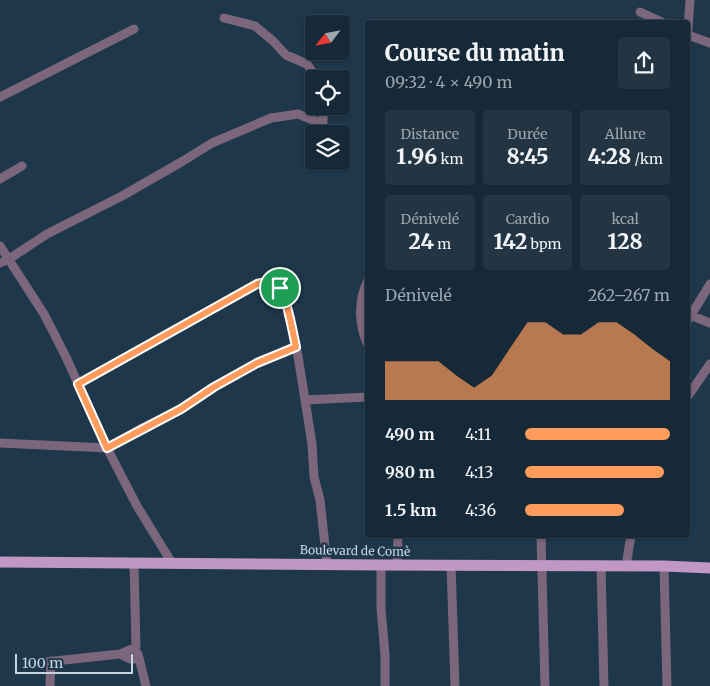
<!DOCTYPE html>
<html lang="fr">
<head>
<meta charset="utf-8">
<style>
	:root { --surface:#162938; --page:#233543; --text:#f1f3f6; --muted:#9ea6ae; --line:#354553; --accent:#ff9b5b }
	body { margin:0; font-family:Merriweather,serif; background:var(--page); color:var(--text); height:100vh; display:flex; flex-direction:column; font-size:19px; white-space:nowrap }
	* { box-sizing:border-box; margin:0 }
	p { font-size:16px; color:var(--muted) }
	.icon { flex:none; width:28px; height:28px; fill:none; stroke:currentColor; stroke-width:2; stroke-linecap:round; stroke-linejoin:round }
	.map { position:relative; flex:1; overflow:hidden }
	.drawer { position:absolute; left:365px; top:20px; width:325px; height:518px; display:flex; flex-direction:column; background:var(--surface); border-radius:5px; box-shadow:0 1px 4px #0004,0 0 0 1px var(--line) }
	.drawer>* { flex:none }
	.needle { width:32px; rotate:238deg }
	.controls { position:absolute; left:305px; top:15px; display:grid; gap:10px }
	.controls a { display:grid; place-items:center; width:45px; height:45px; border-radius:5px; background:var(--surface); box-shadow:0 1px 4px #0004,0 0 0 1px var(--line); font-size:25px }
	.scale { position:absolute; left:15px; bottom:12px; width:118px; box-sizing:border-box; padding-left:5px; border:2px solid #c5d4e0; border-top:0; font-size:14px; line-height:18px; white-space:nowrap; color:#c5d4e0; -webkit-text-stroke:4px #1e374a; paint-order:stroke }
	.pin { position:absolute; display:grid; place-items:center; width:42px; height:42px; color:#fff; margin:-21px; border:2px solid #fff; border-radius:50%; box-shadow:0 1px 5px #0007 }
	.round { display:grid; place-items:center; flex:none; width:52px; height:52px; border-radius:5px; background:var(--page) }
	.summary { display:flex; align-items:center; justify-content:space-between; height:85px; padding:0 20px }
	h1 { font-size:22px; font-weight:800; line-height:38px }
	.metrics { display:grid; grid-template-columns:repeat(3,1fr); gap:8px; height:85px; padding:5px 20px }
	.metrics div { display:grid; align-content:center; border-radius:5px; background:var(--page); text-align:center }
	.metrics b { font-size:21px; font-weight:800 }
	.metrics small { font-size:14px; font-weight:400 }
	.metrics p { font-size:14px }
	.chart { height:140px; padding:10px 20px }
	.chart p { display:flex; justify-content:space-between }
	.chart svg { width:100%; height:90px; margin-top:5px; fill:var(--accent); opacity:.7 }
	ul { padding:0 20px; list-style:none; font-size:16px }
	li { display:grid; grid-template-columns:80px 60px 1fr; align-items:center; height:38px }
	li i { height:12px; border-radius:6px; background:var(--accent) }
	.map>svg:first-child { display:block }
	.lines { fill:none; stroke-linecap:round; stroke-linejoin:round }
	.minor { stroke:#7b667c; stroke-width:9 }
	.major { stroke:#c197c4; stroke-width:11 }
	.route-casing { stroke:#fff; stroke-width:10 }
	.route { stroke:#ff9b5b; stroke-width:6 }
	.labels { text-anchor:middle; stroke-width:5; stroke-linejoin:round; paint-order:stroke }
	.street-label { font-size:12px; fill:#c5d4e0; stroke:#1e374a }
</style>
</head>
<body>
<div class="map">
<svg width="710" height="686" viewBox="0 0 710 686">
	<rect width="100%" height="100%" fill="#1e374a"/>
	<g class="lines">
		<path class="minor" d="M640 12 662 22
			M224 18 255 26 273 41 286 55 307 64 317 79
			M688 30 690 0
			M688 35 710 43
			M0 97 134 29
			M323 124 326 134
			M328 161 329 163
			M0 179 22 166
			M0 246 44 314 66 357 107 448 137 506 172 563
			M0 263 9 259 47 234 122 196 183 161 212 143 271 118 298 114 323 124V106
			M368 280C358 300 358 324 368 345
			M688 314 710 323
			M688 320 710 284
			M78 384 257 284 266 282H272L280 288 286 304 298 356 312 444 314 477 320 500 327 564
			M688 396 710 364
			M305 400 368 397
			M0 443 107 448 142 428 181 409 214 387 257 363 296 347
			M541 535 545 686
			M381 565V608L385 655V686
			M397 565 398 535
			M451 565 455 686
			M601 566 604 686
			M626 566 631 535
			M664 566 667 686
			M120 654 136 647 134 563
			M138 654 146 686
			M27 664 120 654 130 659H139
			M50 686 51 661"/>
		<path class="major" d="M0 562 381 565 664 566 710 568"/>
	</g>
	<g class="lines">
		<defs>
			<path id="route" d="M266 282C271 282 276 284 280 288 287 298 293 333 296 347L257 363 214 387 181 409 107 448 78 384 257 284Z"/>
		</defs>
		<use href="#route" class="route-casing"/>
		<use href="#route" class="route"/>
	</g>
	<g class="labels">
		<g class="street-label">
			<text transform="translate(355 551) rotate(1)" y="4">Boulevard de Comè</text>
		</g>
	</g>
</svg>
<div class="controls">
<a><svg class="needle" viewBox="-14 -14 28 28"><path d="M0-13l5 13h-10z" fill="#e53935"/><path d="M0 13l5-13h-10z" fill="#9ea6ae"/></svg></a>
<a><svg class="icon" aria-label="locate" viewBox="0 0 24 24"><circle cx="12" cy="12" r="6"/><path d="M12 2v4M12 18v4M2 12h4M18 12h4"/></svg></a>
<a><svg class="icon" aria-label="layers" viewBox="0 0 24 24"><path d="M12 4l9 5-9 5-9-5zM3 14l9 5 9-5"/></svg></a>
</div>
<div class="scale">100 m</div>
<div class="pin" style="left:280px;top:288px;background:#1e9e55"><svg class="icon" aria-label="arrive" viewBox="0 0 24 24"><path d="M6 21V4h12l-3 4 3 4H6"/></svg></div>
<section class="drawer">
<div class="summary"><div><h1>Course du matin</h1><p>09:32 · 4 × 490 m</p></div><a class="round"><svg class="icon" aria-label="share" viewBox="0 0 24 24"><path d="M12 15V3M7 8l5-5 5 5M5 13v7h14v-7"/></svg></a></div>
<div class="metrics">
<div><p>Distance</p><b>1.96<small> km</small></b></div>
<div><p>Durée</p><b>8:45</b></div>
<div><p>Allure</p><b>4:28<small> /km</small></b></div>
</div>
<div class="metrics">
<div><p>Dénivelé</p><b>24<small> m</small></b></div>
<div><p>Cardio</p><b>142<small> bpm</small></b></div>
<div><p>kcal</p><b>128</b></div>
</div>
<div class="chart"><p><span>Dénivelé</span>262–267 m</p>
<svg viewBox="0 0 160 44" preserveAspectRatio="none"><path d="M0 44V25L10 25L20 25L30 25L40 32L50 38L60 32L70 19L80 6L90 6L100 12L110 12L120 6L130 6L140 12L150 19L160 25V44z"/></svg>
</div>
<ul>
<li><b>490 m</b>4:11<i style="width:100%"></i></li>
<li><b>980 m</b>4:13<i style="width:96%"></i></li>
<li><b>1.5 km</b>4:36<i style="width:68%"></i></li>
</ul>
</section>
</div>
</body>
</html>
